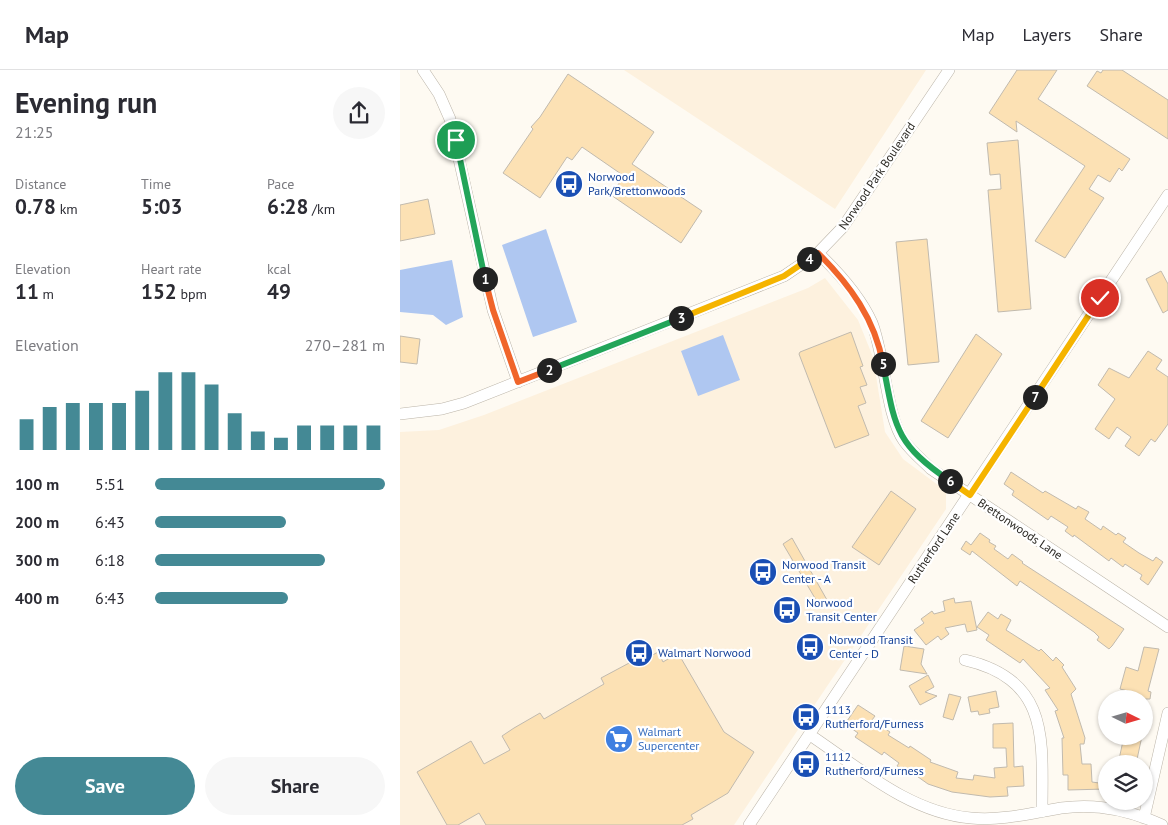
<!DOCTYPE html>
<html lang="en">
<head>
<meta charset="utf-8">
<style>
	:root { --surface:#fff; --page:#f7f7f7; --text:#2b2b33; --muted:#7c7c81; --line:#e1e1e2; --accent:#448995 }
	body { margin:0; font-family:"PT Sans",sans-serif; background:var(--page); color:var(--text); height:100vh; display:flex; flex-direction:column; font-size:19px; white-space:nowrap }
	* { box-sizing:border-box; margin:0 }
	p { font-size:16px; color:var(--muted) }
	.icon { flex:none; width:28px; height:28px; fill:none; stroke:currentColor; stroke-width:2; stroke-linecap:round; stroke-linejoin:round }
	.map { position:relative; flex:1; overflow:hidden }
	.side { display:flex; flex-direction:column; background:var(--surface); width:400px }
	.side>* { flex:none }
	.needle { width:32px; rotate:95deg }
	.buttons { position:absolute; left:698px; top:620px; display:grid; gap:10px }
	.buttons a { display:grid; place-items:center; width:55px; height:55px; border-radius:50%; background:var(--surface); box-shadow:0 1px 4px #0004; font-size:25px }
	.pin { position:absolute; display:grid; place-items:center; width:42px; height:42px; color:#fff; margin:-21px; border:2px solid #fff; border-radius:50%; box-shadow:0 1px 5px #0007 }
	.km { position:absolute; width:25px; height:25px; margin:-12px; border-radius:50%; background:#222; color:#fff; font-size:14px; line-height:25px; text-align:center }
	.round { display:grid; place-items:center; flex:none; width:52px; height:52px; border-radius:26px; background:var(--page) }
	.summary { display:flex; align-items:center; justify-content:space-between; height:85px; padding:0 15px }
	h1 { font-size:28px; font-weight:800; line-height:38px }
	.figures { display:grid; grid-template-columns:repeat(3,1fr); gap:8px; height:85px; padding:5px 15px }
	.figures div { display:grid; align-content:center }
	.figures b { font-size:21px; font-weight:800 }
	.figures small { font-size:14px; font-weight:400 }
	.figures p { font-size:14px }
	.chart { height:140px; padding:10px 15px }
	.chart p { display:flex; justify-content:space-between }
	.chart svg { width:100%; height:90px; margin-top:5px; stroke:var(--accent); stroke-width:6 }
	.primary-button { display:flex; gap:10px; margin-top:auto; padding:10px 15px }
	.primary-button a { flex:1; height:58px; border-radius:30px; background:var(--accent); color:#fff; font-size:20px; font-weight:800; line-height:58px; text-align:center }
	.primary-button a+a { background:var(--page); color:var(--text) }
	ul { padding:0 15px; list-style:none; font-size:16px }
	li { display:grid; grid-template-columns:80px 60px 1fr; align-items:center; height:38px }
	li i { height:12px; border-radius:6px; background:var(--accent) }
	header { display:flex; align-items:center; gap:30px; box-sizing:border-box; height:70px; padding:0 25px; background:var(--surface); border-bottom:1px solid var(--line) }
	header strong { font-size:24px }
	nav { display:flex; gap:28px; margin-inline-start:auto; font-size:18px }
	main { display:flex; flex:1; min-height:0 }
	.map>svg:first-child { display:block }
	.built { fill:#fdf1de }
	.water { fill:#afc7f1 }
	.building { fill:#fce1b4; stroke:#c1baae }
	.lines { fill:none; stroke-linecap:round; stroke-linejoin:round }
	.minor-casing { stroke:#bbb4a8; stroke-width:12 }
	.minor { stroke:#fff; stroke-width:11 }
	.split-1-casing { stroke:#fff; stroke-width:10 }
	.split-2-casing { stroke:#fff; stroke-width:10 }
	.split-3-casing { stroke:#fff; stroke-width:10 }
	.split-4-casing { stroke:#fff; stroke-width:10 }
	.split-5-casing { stroke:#fff; stroke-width:10 }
	.split-6-casing { stroke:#fff; stroke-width:10 }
	.split-7-casing { stroke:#fff; stroke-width:10 }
	.split-8-casing { stroke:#fff; stroke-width:10 }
	.split-1 { stroke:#22a559; stroke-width:6 }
	.split-2 { stroke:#f0652b; stroke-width:6 }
	.split-3 { stroke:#22a559; stroke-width:6 }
	.split-4 { stroke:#f5b400; stroke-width:6 }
	.split-5 { stroke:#f0652b; stroke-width:6 }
	.split-6 { stroke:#22a559; stroke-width:6 }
	.split-7 { stroke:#f5b400; stroke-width:6 }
	.split-8 { stroke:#f5b400; stroke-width:6 }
	.labels { text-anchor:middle; stroke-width:4.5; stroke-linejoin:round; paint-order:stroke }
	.street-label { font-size:12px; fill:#2a2823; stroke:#fff }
	.transit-label { font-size:12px; fill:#164399; stroke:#fff; text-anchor:start }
	.shop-label { font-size:12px; fill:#366cbe; stroke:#fff; text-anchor:start }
</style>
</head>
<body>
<header>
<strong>Map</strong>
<nav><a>Map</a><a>Layers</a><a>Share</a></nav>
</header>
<main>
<section class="side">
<div class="summary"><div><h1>Evening run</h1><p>21:25</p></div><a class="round"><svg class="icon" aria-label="share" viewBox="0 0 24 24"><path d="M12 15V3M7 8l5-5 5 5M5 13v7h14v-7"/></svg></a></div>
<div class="figures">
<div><p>Distance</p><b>0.78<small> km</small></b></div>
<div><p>Time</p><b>5:03</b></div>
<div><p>Pace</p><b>6:28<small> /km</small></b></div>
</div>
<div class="figures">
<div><p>Elevation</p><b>11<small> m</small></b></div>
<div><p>Heart rate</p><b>152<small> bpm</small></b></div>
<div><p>kcal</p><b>49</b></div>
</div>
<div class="chart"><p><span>Elevation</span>270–281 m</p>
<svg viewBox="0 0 160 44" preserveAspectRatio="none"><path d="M5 44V29M15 44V23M25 44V21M35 44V21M45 44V21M55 44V15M65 44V6M75 44V6M85 44V12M95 44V26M105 44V35M115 44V38M125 44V32M135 44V32M145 44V32M155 44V32"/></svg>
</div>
<ul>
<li><b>100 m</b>5:51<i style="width:100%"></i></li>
<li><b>200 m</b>6:43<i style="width:57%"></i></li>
<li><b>300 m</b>6:18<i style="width:74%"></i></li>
<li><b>400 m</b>6:43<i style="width:58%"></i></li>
</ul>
<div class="primary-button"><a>Save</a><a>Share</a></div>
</section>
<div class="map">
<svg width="768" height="755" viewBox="0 0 768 755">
	<rect width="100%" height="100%" fill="#fefaf2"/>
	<path class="built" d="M224 0H526L435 139Z
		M425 208 458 250 473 287 485 362 503 389 546 421V439L334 755H0V362L39 360 84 345 408 218Z"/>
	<path class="water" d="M146 159 177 252 133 267 102 175Z
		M52 190 63 247 46 255 33 245 0 242V200Z
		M323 265 340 310 298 326 281 281Z"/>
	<path class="building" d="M617 0H657L638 29 730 89 722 101 719 98 710 112 698 105 689 119 704 128 665 188 635 171 685 96 616 51 617 62 589 43Z
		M703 0H722L768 30V69L687 16 697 1 701 3Z
		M168 4 254 62 232 94 302 141 281 173 211 125 224 106 182 77 172 90 167 87 140 128 103 103 133 59 131 57 140 47Z
		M618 70 631 239 598 242 588 120 601 119 600 104 590 105 587 73Z
		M28 129 35 164 0 171V135Z
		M527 169 539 292 508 295 496 172Z
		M761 201 768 214V240L763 243 746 209Z
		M451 262 463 296 460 297 467 315 460 317 466 333 458 336 469 365 435 378 399 284 400 282Z
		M576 264 602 284 548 368 521 351Z
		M0 266 20 269 17 294 0 292Z
		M748 281 762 290 756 299 768 307V354L755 372 751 369 739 386 725 376 731 367 717 357 709 369 695 359 715 329 698 315 709 298 729 308Z
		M611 402 643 423 645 421 676 439 678 436 689 442 685 449 701 460 703 456 716 465 718 463 726 468 723 472 739 483 753 491 756 487 763 492 748 515 740 509 742 505 725 494 723 497 711 488 709 491 674 465 673 467 665 461 668 457 651 446 648 450 612 425 614 421 604 414Z
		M491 421 516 439 479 495 452 477Z
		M580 463 590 470 589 472 596 476 594 479 608 489 612 484 623 492 622 493 724 559 712 576 709 579 697 570 699 567 694 562 620 511 617 516 572 481 570 485 561 479 566 471 571 475Z
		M392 468 427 530 419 535 383 474Z
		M554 528 555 533 571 531 577 560 567 562 565 554 545 558 549 564 541 570 538 566 526 575 514 560 524 553 521 549 532 541 534 544 545 541 543 531Z
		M588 542 598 549 601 544 611 550 606 560 639 581 641 579 653 591 656 587 664 595 662 597 676 619 671 624 685 668 684 674H680L682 694H691L692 712 706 714V719L668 720V705H663L662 668H664L655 641 658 640 645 620 650 618 623 589 620 593 586 570 589 565 577 557Z
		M504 576 524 579 521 594 527 604 500 600Z
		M744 577 759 579 748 621 751 622 750 629H727L728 621 720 619 726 597 738 601Z
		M258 582 263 592 278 583 324 662 354 682 328 723 291 745 293 749 282 755H86L79 743 58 755H47L17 702 71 671 84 694 110 680 102 666 114 658 140 643 144 649 204 614 201 608 246 584 249 587Z
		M528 605 534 617 525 622 537 626 520 635 509 616Z
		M596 621 599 637 589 639 590 643 579 645 578 641 571 642 568 627Z
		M549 624 561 627 553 650 543 647Z
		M458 635 475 646 472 650 490 662 488 665 509 678 510 676 531 690 530 692 558 702 556 708 573 710 574 705 595 708 594 698 607 697 606 678H593V654L613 653 614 697 623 696 624 716 607 717 608 726 590 727 552 722 528 714 507 699 505 701 497 696 499 693 484 682 482 685 455 667 458 663 445 654Z
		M727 666H742L736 694H718L723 671 726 672Z"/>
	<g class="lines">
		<defs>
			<path id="minor" d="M23 0 39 24 50 49 93 240 118 312
				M418 183C439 203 460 226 472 253 485 286 486 346 504 371 512 382 522 390 531 399L768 557
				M0 344 42 339 64 333 384 206 418 183 443 157 549 0
				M565 590C651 610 642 671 642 742
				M410 665C458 697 510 743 571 748 602 751 631 743 661 738 696 733 730 740 762 755
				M744 748 768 643
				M349 755 768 125"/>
		</defs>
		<use href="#minor" class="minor-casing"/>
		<use href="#minor" class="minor"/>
	</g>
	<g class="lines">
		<defs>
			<path id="split-1" d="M56 70 85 209"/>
			<path id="split-2" d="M85 209 93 240 118 312 149 300"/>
			<path id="split-3" d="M149 300 281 248"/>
			<path id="split-4" d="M281 248 384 206 409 189"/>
			<path id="split-5" d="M409 189 418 183C450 215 475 249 483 294"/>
			<path id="split-6" d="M483 294C495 356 494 373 550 411"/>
			<path id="split-7" d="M550 411 570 425 635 327"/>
			<path id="split-8" d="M635 327 700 228"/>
		</defs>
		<use href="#split-1" class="split-1-casing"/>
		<use href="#split-2" class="split-2-casing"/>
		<use href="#split-3" class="split-3-casing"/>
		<use href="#split-4" class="split-4-casing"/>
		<use href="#split-5" class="split-5-casing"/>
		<use href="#split-6" class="split-6-casing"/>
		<use href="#split-7" class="split-7-casing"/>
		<use href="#split-8" class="split-8-casing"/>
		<use href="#split-1" class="split-1"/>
		<use href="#split-2" class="split-2"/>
		<use href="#split-3" class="split-3"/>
		<use href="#split-4" class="split-4"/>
		<use href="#split-5" class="split-5"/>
		<use href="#split-6" class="split-6"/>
		<use href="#split-7" class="split-7"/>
		<use href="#split-8" class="split-8"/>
	</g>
	<defs>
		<symbol id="bus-disc" viewBox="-11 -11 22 22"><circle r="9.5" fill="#1a4fb4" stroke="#fff"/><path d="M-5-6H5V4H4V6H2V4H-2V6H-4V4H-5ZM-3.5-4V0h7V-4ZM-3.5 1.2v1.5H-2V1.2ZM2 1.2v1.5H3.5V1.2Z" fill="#fff"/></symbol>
		<symbol id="supermarket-disc" viewBox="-11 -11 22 22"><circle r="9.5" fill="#3f7fe0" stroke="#fff"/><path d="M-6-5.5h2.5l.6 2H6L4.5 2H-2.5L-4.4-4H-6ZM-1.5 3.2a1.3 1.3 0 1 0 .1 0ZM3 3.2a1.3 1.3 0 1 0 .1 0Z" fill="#fff"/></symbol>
	</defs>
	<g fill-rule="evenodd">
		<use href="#bus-disc" x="153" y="98" width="32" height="32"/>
		<use href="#bus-disc" x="347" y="486" width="32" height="32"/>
		<use href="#bus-disc" x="371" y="524" width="32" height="32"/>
		<use href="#bus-disc" x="394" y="561" width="32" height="32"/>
		<use href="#bus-disc" x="223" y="567" width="32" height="32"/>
		<use href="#bus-disc" x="390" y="631" width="32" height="32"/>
		<use href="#supermarket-disc" x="203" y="653" width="32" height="32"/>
		<use href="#bus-disc" x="390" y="678" width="32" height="32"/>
	</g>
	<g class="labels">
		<g class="street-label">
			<text transform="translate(477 106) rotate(-56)" y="4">Norwood Park Boulevard</text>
			<text transform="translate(620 459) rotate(34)" y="4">Brettonwoods Lane</text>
			<text transform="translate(534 478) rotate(-56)" y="4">Rutherford Lane</text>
		</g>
		<g class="transit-label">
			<text x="188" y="111">Norwood<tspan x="188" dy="14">Park/Brettonwoods</tspan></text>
			<text x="382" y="499">Norwood Transit<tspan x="382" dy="14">Center - A</tspan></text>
			<text x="406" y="537">Norwood<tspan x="406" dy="14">Transit Center</tspan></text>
			<text x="429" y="574">Norwood Transit<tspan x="429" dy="14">Center - D</tspan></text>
			<text x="258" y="587">Walmart Norwood</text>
			<text x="425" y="644">1113<tspan x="425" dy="14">Rutherford/Furness</tspan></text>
			<text x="425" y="691">1112<tspan x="425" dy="14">Rutherford/Furness</tspan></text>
		</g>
		<g class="shop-label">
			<text x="238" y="666">Walmart<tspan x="238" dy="14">Supercenter</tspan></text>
		</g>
	</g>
</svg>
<div class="buttons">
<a><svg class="needle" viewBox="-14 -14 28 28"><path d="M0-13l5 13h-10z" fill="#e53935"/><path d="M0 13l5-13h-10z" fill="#7c7c81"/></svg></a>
<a><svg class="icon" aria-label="layers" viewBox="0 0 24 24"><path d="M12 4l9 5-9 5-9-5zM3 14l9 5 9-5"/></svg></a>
</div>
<div class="pin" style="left:56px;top:70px;background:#1e9e55"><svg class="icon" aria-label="arrive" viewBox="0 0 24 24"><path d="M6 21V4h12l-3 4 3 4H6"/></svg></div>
<div class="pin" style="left:700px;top:228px;background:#d93025"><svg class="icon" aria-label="check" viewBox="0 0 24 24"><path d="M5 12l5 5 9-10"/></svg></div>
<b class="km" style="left:85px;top:209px">1</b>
<b class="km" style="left:149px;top:300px">2</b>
<b class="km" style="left:281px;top:248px">3</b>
<b class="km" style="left:409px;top:189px">4</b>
<b class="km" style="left:483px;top:294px">5</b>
<b class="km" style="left:550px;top:411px">6</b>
<b class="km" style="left:635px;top:327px">7</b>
</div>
</main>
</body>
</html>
